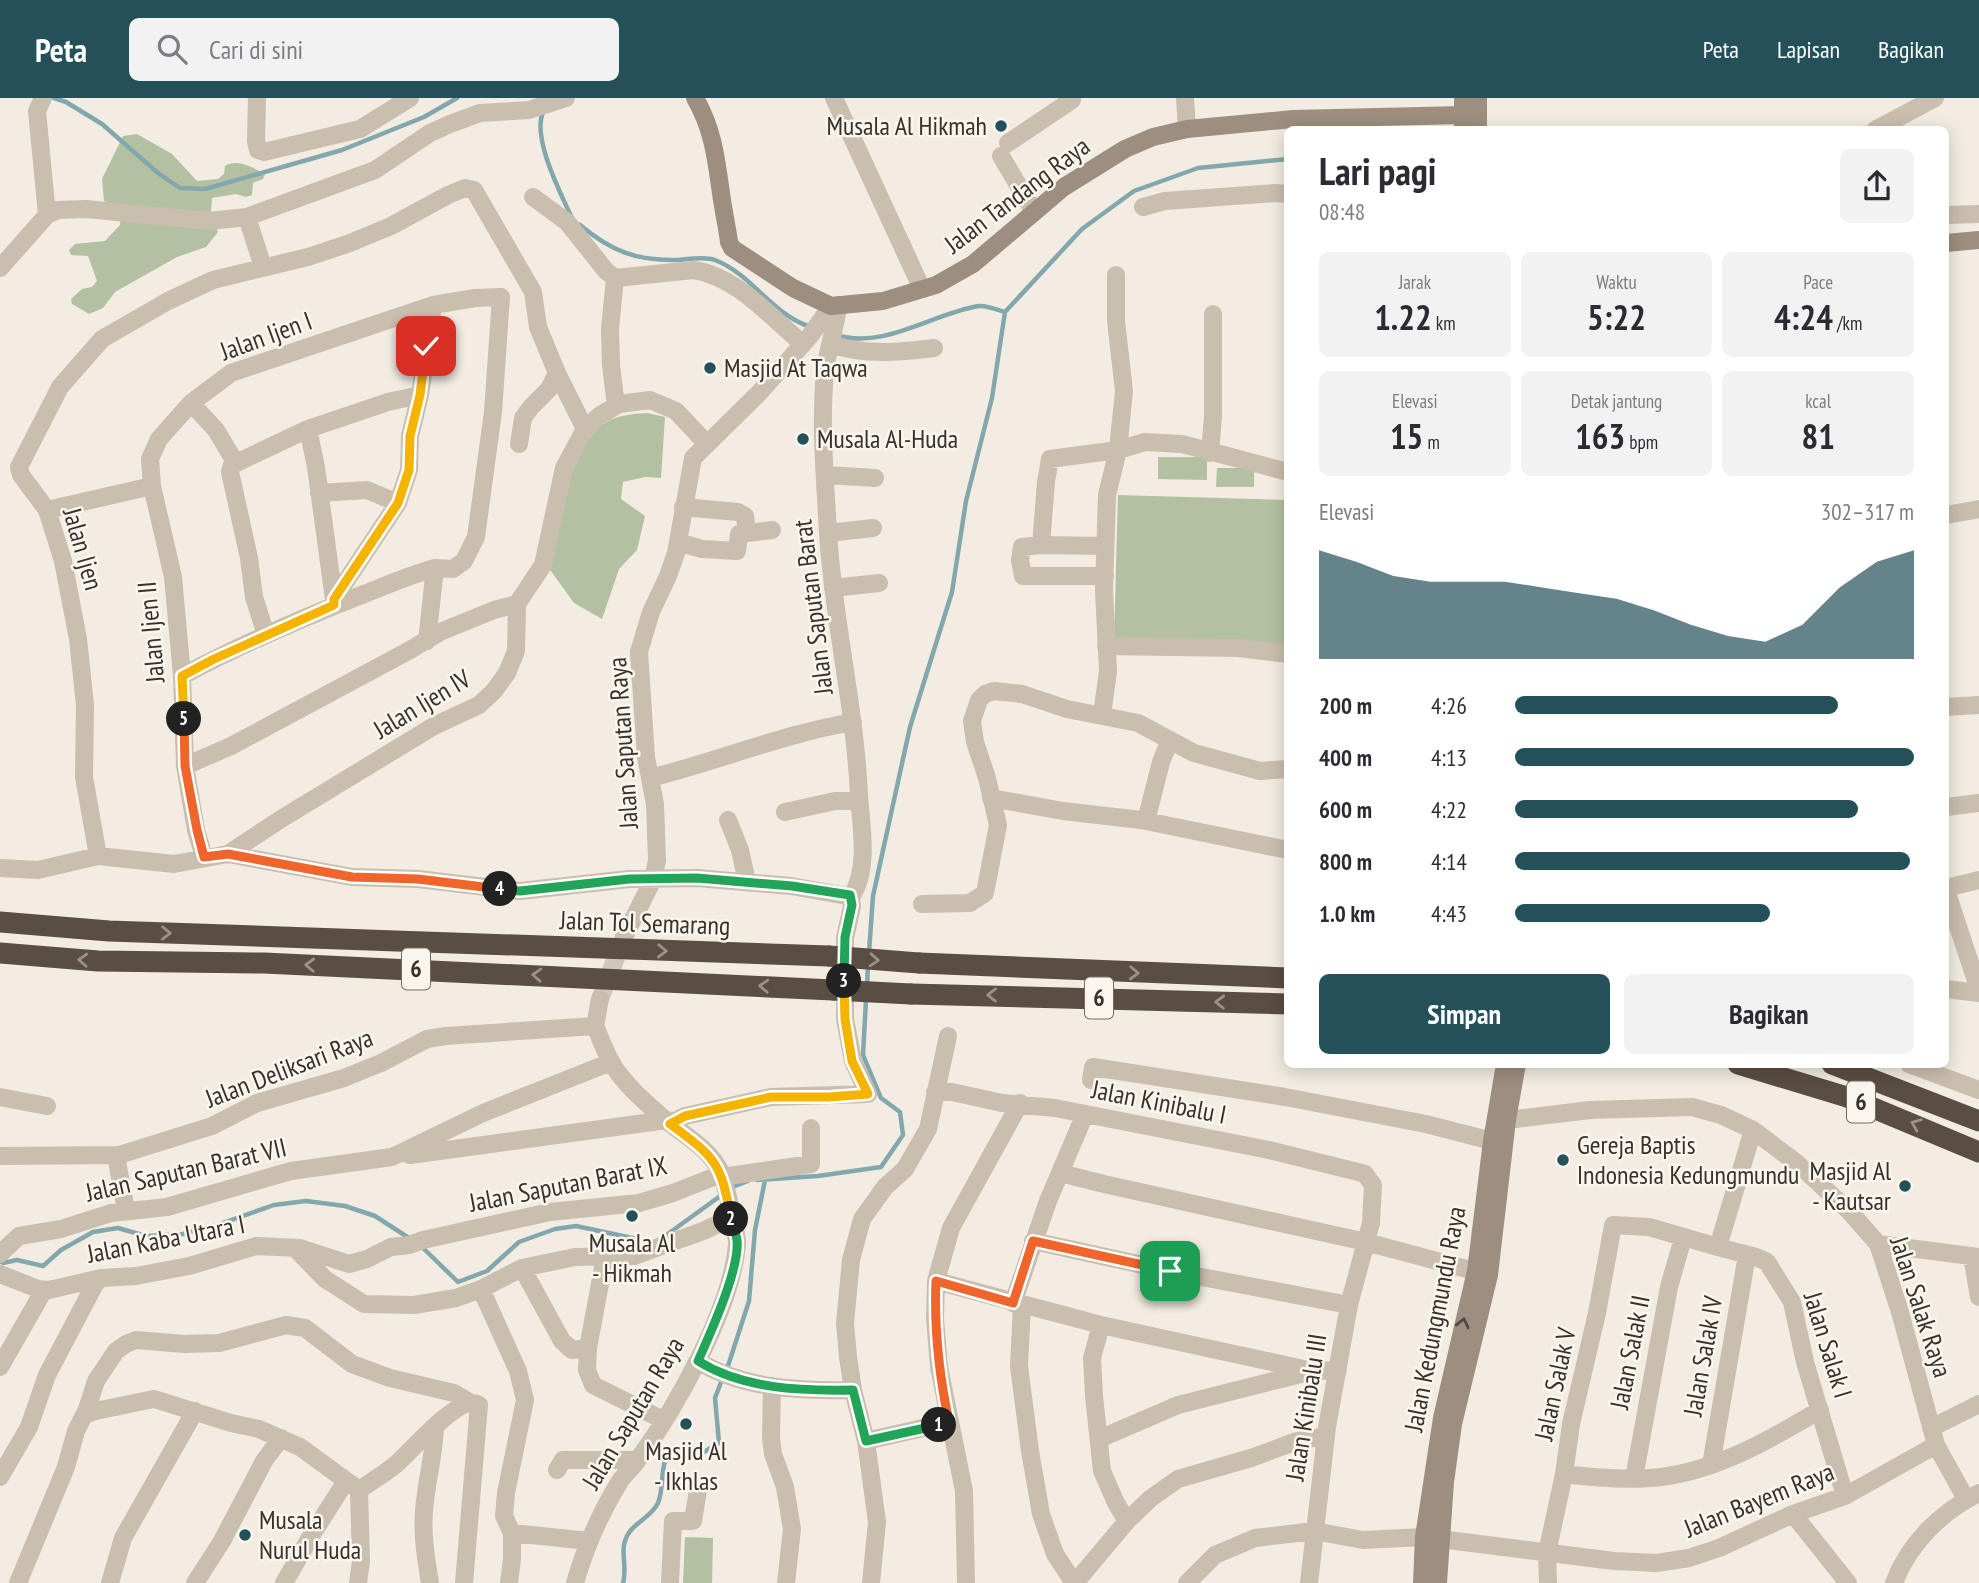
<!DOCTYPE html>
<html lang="id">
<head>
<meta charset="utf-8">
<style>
	:root { --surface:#fff; --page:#f2f2f3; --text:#2b2b33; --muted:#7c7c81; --accent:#235059 }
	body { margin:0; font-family:"PT Sans Narrow",sans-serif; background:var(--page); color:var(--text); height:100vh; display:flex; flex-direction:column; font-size:26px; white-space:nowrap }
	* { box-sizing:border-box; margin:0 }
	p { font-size:23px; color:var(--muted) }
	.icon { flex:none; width:38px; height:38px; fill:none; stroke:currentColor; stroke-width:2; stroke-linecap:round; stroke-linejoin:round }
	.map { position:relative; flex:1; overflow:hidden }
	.side { position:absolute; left:1284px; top:28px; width:665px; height:942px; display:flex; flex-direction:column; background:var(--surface); border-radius:10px; box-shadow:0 4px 18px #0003 }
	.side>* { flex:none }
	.pin { position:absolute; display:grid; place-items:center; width:60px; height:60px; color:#fff; margin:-30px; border-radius:14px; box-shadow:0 4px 10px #0006 }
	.km { position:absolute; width:35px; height:35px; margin:-18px; border-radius:50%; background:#222; color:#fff; font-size:19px; line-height:35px; text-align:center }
	.round { display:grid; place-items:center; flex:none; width:74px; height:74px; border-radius:10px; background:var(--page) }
	.headline { display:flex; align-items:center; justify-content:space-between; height:119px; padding:0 35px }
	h1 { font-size:38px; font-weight:600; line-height:52px }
	.figures { display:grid; grid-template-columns:repeat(3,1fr); gap:10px; height:119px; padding:7px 35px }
	.figures div { display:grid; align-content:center; border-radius:10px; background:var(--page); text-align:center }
	.figures b { font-size:35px; font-weight:600 }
	.figures small { font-size:19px; font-weight:400 }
	.figures p { font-size:19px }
	.chart { height:196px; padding:14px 35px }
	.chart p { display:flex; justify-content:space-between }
	.chart svg { width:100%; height:126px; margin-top:7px; fill:var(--accent); opacity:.7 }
	.action { display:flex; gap:14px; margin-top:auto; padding:14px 35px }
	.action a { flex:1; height:80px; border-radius:10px; background:var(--accent); color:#fff; font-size:28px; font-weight:600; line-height:80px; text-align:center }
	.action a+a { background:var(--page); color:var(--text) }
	ul { padding:0 35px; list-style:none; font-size:23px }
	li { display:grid; grid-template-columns:112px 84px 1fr; align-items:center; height:52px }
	li i { height:18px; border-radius:9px; background:var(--accent) }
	header { display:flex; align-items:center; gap:42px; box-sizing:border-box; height:98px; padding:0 35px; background:var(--accent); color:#fff }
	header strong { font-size:33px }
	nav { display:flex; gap:38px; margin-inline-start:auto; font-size:24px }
	.search { width:490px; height:63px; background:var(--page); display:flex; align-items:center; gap:18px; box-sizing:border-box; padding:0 24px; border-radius:10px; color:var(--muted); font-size:26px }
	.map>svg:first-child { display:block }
	.green { fill:#b3c1a2 }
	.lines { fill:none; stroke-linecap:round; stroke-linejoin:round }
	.stream { stroke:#82a8ae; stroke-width:4.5 }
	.street-tunnel { stroke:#cdc7be; stroke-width:18; stroke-dasharray:18 9; stroke-linecap:butt }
	.street { stroke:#cabeae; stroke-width:18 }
	.secondary { stroke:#9e8e7f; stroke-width:18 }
	.highway { stroke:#5a4d43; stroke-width:21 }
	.highway-bridge { stroke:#5a4d43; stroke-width:21 }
	.oneway { stroke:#9a9187 }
	.oneway2 { stroke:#524841 }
	.split-1-casing { stroke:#fff; stroke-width:14 }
	.split-2-casing { stroke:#fff; stroke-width:14 }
	.split-3-casing { stroke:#fff; stroke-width:14 }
	.split-4-casing { stroke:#fff; stroke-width:14 }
	.split-5-casing { stroke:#fff; stroke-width:14 }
	.split-6-casing { stroke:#fff; stroke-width:14 }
	.split-1 { stroke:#f0652b; stroke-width:9 }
	.split-2 { stroke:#22a559; stroke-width:9 }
	.split-3 { stroke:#f5b400; stroke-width:9 }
	.split-4 { stroke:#22a559; stroke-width:9 }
	.split-5 { stroke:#f0652b; stroke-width:9 }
	.split-6 { stroke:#f5b400; stroke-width:9 }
	.poi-dot { fill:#235059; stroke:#faf6ee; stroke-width:2.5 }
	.labels { text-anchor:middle; stroke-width:5; stroke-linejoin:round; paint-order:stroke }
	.shield { fill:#faf6ee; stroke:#736c66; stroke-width:2 }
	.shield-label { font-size:24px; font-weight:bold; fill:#39312c }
	.poi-label { font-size:26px; fill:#39312c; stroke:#faf6ee; text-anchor:start }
	.street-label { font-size:26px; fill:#39312c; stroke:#faf6ee }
</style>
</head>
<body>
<header>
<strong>Peta</strong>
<div class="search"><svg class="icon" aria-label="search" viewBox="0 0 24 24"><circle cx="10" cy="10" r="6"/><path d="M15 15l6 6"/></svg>Cari di sini</div>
<nav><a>Peta</a><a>Lapisan</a><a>Bagikan</a></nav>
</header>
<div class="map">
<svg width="1979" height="1485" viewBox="0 0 1979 1485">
	<rect width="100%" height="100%" fill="#f2ece2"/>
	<path class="green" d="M137 36 172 56 197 83 218 81 224 76 225 68C238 60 253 70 265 76L263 81 253 85 252 97 246 99 236 96 212 100 211 113 218 134 206 149 177 159 115 194 103 210 89 216 72 206 71 201 82 191 92 189 97 183 88 158 71 157 69 152 75 146 105 143 120 127 121 110 104 103 102 81 123 38Z
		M647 315 665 319 661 380 645 379 623 384 621 401 645 418 637 452 619 471 602 521 574 505 548 469C555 432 571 346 605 325 617 317 633 316 647 315Z
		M1158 359H1207V382L1158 381Z
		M1217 370H1254V389H1216Z
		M1118 397 1288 402V547L1114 542Z
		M685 1439 713 1440 712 1485H683Z"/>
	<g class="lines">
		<path class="stream" d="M54 0 66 4 102 26 158 75 180 90 205 91 342 52 424 19 457 0
			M543 14C532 40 560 94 571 118
			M580 127C611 153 636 163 678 162 689 161 705 158 715 162 753 177 772 217 811 229
			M836 237C884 252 933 215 979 208 987 207 997 212 1005 214
			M869 854 873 798 910 629 952 494 966 403 992 300 1005 214 1082 131 1134 93 1198 70 1288 61
			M867 889 868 867
			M757 1082 818 1078 881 1069 903 1037 900 1014 881 1000 863 957 866 902
			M730 1090 748 1083
			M665 1138 723 1096
			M422 1149 458 1184 487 1173 519 1144 555 1131 576 1128 651 1144
			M0 1163 3 1165 17 1162 43 1168 61 1152 93 1134 118 1130 146 1138 183 1136 214 1128 274 1107 306 1103 345 1108 375 1118 409 1140
			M727 1271 749 1203 755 1132 765 1082
			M623 1485C627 1472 622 1460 624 1447 628 1425 649 1423 658 1405 664 1391 660 1372 667 1357L704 1354 719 1345 715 1300 723 1279"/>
		<path class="street-tunnel" d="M600 901 624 839"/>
		<path class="street" d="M43 0 37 13 47 117
			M257 0 256 43 258 52 264 54 360 31 410 0
			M834 0 922 191
			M1185 0 1187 31
			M1875 32 1935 0
			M1008 45 1072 2
			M1001 58 1034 114
			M533 99 567 124 606 173 615 180 694 172C738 179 770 219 803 246
			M1143 109 1165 103 1275 95 1288 96
			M1946 117 1979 116
			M247 119 263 169
			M0 170 47 117 58 112 86 111 209 123 247 119 375 72 430 35 450 26 480 15 529 12 566 0
			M615 180 610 231 611 267 616 308
			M831 246C864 258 901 254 934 250
			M191 305 216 332 235 364
			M308 331 316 369 334 501
			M519 346 523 320 531 309 549 291 557 275
			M1210 355 1213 318V216
			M826 377 875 380
			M319 395 367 392 398 405
			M683 409 738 414 745 418 747 435 772 432
			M47 412 152 388
			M1946 417 1979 411
			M828 435 873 430
			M678 444 702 451 737 453 739 436 747 435
			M1041 447 1022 449 1020 462 1023 478H1105
			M1105 448 1041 447 1046 384 1050 361 1118 352 1124 293 1116 223V177
			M833 490 879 485
			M334 507V501L398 405 409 372 410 338 420 297 433 207
			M266 537 254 499 249 460 230 374 232 367 308 331 388 304 420 297
			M1106 548 1238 550 1288 556
			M182 578C240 547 302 520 364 496 387 487 410 477 435 470L427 543
			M1946 609 1979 607
			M1102 617 1108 573 1104 493 1107 397 1118 352 1145 344 1182 346 1288 374
			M185 668 231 648 410 552 440 534 494 512 517 506
			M650 680C718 663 783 636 853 624
			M991 700 1063 713 1141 722 1288 752
			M1946 709 1979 705
			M785 714 835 703H859
			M728 722 740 752 747 784
			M1146 723 1161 664 1170 642
			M228 756 352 779 418 781 520 793 629 781 697 780 791 788 847 798 853 796C869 768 861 728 859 697 855 608 833 522 828 434 825 381 820 327 825 274 827 252 836 230 838 207
			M98 758 84 679 85 607 78 541 63 463 47 412 21 377 19 369 60 289 102 241 168 203 213 182 308 159 350 145 391 128 448 97 465 90 474 92 533 194 538 229 557 275 585 331
			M204 759 196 732 185 668 182 578 173 479 152 388 150 361 159 341 191 305 231 275 433 207 475 200 501 199 493 314 476 439 464 463 453 471 435 470
			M0 770 38 772 98 758 174 766 228 756 281 721 434 628 479 607 494 593 507 575 516 553 517 506 543 467 564 370 585 331 599 318 619 306 650 302 676 313 707 346
			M1946 790 1979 782
			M1946 792 1979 892
			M922 806 970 805 985 795 998 727 987 680 975 644 972 623 979 602 985 596 994 593 1022 596 1067 611 1138 625 1194 655 1260 673 1288 671
			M624 839 653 782 657 762 655 706 646 659 639 554 651 514 668 478 676 455 693 360 759 295 810 238 831 208
			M1946 891 1979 895
			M595 928 600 901
			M1909 966 1979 992
			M1091 982 1093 969 1285 999 1426 1026 1492 1043
			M935 994H952L1002 1005 1055 1010 1269 1052 1358 1074 1365 1076 1373 1087 1371 1125 1349 1207 1327 1329 1309 1485
			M0 999 47 1008
			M1507 1022 1590 1012 1692 1009 1721 1017 1753 1032 1798 1066 1850 1114 1878 1146 1900 1214 1936 1347 1966 1401
			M671 1025 685 1018 771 999 868 996 853 963 845 921V840L852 808 850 797
			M1753 1032 1718 1149 1756 1159 1767 1164 1792 1204 1805 1264 1845 1398
			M116 1057 126 1113
			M410 1057 667 1022
			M0 1058 119 1057 212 1028 257 1005 344 980 381 965 427 941 446 938 595 928
			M1060 1075 1104 1086 1366 1144 1489 1177
			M722 1079 811 1066V1030
			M1033 1143 1170 1173 1349 1207
			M1878 1146 1979 1159
			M295 1150 325 1181 364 1206 414 1207 456 1200 481 1191 522 1170 575 1159 634 1158 703 1133 731 1120
			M0 1156 19 1138 61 1131 111 1115 167 1109 291 1073 392 1059 483 1015 611 964
			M1972 1158 1979 1199
			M522 1170 562 1243 572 1252 588 1250 605 1159
			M0 1176 38 1191 49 1192 101 1180 136 1178 189 1168 256 1148 300 1150 349 1166 367 1161 391 1149 409 1147 423 1142 550 1114 639 1105 673 1095 721 1076
			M936 1183 1101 1227 1313 1273 1338 1272
			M481 1191 518 1273 525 1302 506 1395 504 1418 512 1435V1461L509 1485
			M1013 1205 1048 1103 1085 1016
			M1022 1207 1019 1268 1030 1353 1041 1416 1055 1456 1074 1485
			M1101 1227 1092 1260 1094 1298 1102 1373 1116 1405 1127 1423
			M588 1250 587 1272 593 1287 663 1322
			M698 1263C743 1291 800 1293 853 1292
			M0 1269 44 1192
			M772 1288 771 1340 773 1356 785 1389 792 1431 786 1485
			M85 1317 96 1283 116 1253 126 1246 136 1242 184 1246 219 1245 286 1227 305 1230 352 1266 390 1280 454 1295 469 1304
			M1931 1330 1979 1306
			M1099 1341 1178 1307 1309 1274
			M866 1343 949 1324
			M1711 1367 1747 1157
			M557 1372 563 1362H638
			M1564 1376C1596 1380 1629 1383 1661 1379 1718 1372 1771 1341 1820 1312
			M0 1379 29 1329 47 1277 95 1186 101 1180
			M1634 1380 1669 1189 1683 1140
			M359 1392C371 1384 384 1376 395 1367 410 1355 460 1294 479 1307L464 1485
			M1793 1416 1848 1485
			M512 1435 589 1443
			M18 1485 66 1369 76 1333 84 1317 95 1313 154 1301 231 1325 259 1331 300 1349 359 1392
			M110 1485 123 1440 195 1313
			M195 1485 222 1443 264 1363 281 1340
			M284 1485 311 1438 346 1383
			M358 1485 361 1463 359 1392
			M430 1485C426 1461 422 1437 424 1413 426 1384 434 1358 435 1329
			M575 1485C585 1450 601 1414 620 1383 625 1376 632 1370 637 1363 676 1310 731 1212 737 1147 738 1139 725 1084 721 1075 711 1052 687 1039 668 1024 648 1007 622 985 610 962 604 951 600 939 595 928
			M670 1485 673 1423H693L699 1386
			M871 1485 877 1424 866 1343 853 1292 848 1259 845 1225 851 1162 862 1121 885 1089 905 1071 928 1031 948 938
			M966 1485 964 1393 939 1269 935 1220 936 1183 951 1130 1020 1005
			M1075 1485 1127 1423 1151 1400 1178 1381 1251 1360 1297 1343 1326 1338
			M1187 1485 1215 1457 1255 1440 1314 1433 1363 1442 1424 1439 1614 1463 1656 1465 1689 1460 1719 1450 1793 1416 1845 1398 1936 1347
			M1548 1485 1547 1455 1564 1376 1571 1326 1597 1215 1613 1127 1649 1129 1718 1149
			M1894 1485C1909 1445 1941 1414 1979 1395"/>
		<path class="secondary" d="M695 0C713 31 716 60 721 95 723 111 727 128 729 144L732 150 793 190 831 208 883 203 936 187 973 166 1064 89 1125 51 1153 39 1187 31 1293 21 1463 17
			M1463 32V0
			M1478 32V0
			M1946 145 1979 142
			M1422 1485 1424 1439 1442 1320 1476 1173 1492 1043 1505 966
			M1438 1485 1445 1384 1453 1326 1489 1177 1507 1022 1517 966"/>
		<path class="highway" d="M0 824 109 833 829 858
			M0 855 98 863 264 865 833 892
			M919 865 1288 880
			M911 896 1288 906
			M1738 966 1847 999 1979 1054
			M1832 966 1979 1023"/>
		<path class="highway-bridge" d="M829 858 919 865
			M833 892 911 896"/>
	</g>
	<defs><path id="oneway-chevron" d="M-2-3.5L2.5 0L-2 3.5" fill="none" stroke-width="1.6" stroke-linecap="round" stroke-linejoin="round" transform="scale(1.75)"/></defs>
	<g class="oneway">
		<use href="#oneway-chevron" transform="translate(166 835) rotate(1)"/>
		<use href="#oneway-chevron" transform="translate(662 853) rotate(2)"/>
		<use href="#oneway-chevron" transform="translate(83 862) rotate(-177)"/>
		<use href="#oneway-chevron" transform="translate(874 862) rotate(4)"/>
		<use href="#oneway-chevron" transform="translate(310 867) rotate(-178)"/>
		<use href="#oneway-chevron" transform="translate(1134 875) rotate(2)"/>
		<use href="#oneway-chevron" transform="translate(537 877) rotate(-177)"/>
		<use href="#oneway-chevron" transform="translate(764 888) rotate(-177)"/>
		<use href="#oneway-chevron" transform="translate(992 897) rotate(-179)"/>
		<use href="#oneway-chevron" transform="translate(1220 904) rotate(-178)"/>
		<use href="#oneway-chevron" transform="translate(1916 1026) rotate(-158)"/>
	</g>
	<use class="oneway2" href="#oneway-chevron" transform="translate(1463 1225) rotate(-77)"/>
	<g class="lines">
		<defs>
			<path id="split-1" d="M939 1327 949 1324C939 1277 934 1231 936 1183L1013 1205 1033 1143 1170 1173"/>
			<path id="split-2" d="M731 1121C733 1128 736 1135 737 1142 740 1171 710 1236 698 1263 743 1291 800 1293 853 1292L866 1343 939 1327"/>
			<path id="split-3" d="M731 1121C721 1064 716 1060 670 1026L685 1018 771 999H829L868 996 852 963 845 921 844 883"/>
			<path id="split-4" d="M500 791 520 793 629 781 697 780 792 788 850 797 852 807 845 839 844 883"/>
			<path id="split-5" d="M184 621 185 668 197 732 204 759 228 756 352 779 418 781 500 791"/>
			<path id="split-6" d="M184 621 182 578 214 561 334 507V501L398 405 409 372 410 338 420 297 426 248"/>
		</defs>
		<use href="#split-1" class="split-1-casing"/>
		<use href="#split-2" class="split-2-casing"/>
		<use href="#split-3" class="split-3-casing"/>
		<use href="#split-4" class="split-4-casing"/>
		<use href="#split-5" class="split-5-casing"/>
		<use href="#split-6" class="split-6-casing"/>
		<use href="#split-1" class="split-1"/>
		<use href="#split-2" class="split-2"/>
		<use href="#split-3" class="split-3"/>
		<use href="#split-4" class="split-4"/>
		<use href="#split-5" class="split-5"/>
		<use href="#split-6" class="split-6"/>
	</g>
	<g class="poi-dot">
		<circle cx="1001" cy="28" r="7"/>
		<circle cx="710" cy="270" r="7"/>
		<circle cx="803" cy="341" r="7"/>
		<circle cx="1563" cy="1062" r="7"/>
		<circle cx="1905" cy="1088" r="7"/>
		<circle cx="632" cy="1118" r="7"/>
		<circle cx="686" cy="1326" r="7"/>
		<circle cx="245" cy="1437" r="7"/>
	</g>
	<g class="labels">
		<g class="shield">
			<rect x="402" y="850.5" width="28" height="41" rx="5"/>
			<rect x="1085" y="879.5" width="28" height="41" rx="5"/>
			<rect x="1847" y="983.5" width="28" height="41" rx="5"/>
		</g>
		<g class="shield-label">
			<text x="416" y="879">6</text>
			<text x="1099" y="908">6</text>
			<text x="1861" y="1012">6</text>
		</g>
		<g class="poi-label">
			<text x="987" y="37" text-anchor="end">Musala Al Hikmah</text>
			<text x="724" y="279">Masjid At Taqwa</text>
			<text x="817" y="350">Musala Al-Huda</text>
			<text x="1577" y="1056">Gereja Baptis<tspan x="1577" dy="30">Indonesia Kedungmundu</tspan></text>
			<text x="1891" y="1082" text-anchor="end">Masjid Al<tspan x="1891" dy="30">- Kautsar</tspan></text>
			<text x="632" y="1154" text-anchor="middle">Musala Al<tspan x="632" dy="30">- Hikmah</tspan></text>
			<text x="686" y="1362" text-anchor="middle">Masjid Al<tspan x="686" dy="30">- Ikhlas</tspan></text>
			<text x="259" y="1431">Musala<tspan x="259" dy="30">Nurul Huda</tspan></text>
		</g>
		<g class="street-label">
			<text transform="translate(1017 97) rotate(-37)" y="9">Jalan Tandang Raya</text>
			<text transform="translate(266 238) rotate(-20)" y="9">Jalan Ijen I</text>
			<text transform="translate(83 451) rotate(74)" y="9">Jalan Ijen</text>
			<text transform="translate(813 509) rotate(-97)" y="9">Jalan Saputan Barat</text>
			<text transform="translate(151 534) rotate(-95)" y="9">Jalan Ijen II</text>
			<text transform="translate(422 606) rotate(-31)" y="9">Jalan Ijen IV</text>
			<text transform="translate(623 645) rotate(-94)" y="9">Jalan Saputan Raya</text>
			<text transform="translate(645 825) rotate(2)" y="9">Jalan Tol Semarang</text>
			<text transform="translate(289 970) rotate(-21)" y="9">Jalan Deliksari Raya</text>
			<text transform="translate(1159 1004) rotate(11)" y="9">Jalan Kinibalu I</text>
			<text transform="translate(186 1072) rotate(-13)" y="9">Jalan Saputan Barat VII</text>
			<text transform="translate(568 1086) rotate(-11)" y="9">Jalan Saputan Barat IX</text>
			<text transform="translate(166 1141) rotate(-11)" y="9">Jalan Kaba Utara I</text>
			<text transform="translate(1921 1209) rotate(72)" y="9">Jalan Salak Raya</text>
			<text transform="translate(1435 1221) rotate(-79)" y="9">Jalan Kedungmundu Raya</text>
			<text transform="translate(1828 1247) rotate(73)" y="9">Jalan Salak I</text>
			<text transform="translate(1630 1254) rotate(-79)" y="9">Jalan Salak II</text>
			<text transform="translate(1703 1258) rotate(-80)" y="9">Jalan Salak IV</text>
			<text transform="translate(1555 1286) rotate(-78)" y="9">Jalan Salak V</text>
			<text transform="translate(1306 1309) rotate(-81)" y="9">Jalan Kinibalu III</text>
			<text transform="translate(633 1315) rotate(-59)" y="9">Jalan Saputan Raya</text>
			<text transform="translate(1759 1402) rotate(-22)" y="9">Jalan Bayem Raya</text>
		</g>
	</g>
</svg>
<div class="pin" style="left:1170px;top:1173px;background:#1e9e55"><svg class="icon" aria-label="arrive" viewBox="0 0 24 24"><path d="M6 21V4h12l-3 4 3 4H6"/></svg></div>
<div class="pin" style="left:426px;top:248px;background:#d93025"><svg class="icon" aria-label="check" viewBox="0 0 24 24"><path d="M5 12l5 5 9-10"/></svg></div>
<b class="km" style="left:939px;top:1327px">1</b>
<b class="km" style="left:731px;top:1121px">2</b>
<b class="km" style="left:844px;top:883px">3</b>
<b class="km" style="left:500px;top:791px">4</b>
<b class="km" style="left:184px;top:621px">5</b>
<section class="side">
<div class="headline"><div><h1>Lari pagi</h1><p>08:48</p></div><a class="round"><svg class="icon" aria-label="share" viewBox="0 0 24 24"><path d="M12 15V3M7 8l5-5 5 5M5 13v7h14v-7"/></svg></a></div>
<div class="figures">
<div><p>Jarak</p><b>1.22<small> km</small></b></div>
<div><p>Waktu</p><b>5:22</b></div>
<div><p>Pace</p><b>4:24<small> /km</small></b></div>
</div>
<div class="figures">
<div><p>Elevasi</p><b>15<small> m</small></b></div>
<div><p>Detak jantung</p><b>163<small> bpm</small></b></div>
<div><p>kcal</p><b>81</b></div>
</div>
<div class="chart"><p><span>Elevasi</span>302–317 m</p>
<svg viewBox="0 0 160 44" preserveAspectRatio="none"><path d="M0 44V6L10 10L20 15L30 17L40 17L50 17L60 19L70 21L80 23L90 27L100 32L110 36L120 38L130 32L140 19L150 10L160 6V44z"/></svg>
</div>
<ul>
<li><b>200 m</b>4:26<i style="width:81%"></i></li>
<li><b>400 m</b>4:13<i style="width:100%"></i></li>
<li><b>600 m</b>4:22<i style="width:86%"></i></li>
<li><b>800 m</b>4:14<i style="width:99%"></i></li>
<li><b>1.0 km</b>4:43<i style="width:64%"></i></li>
</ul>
<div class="action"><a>Simpan</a><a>Bagikan</a></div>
</section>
</div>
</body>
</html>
